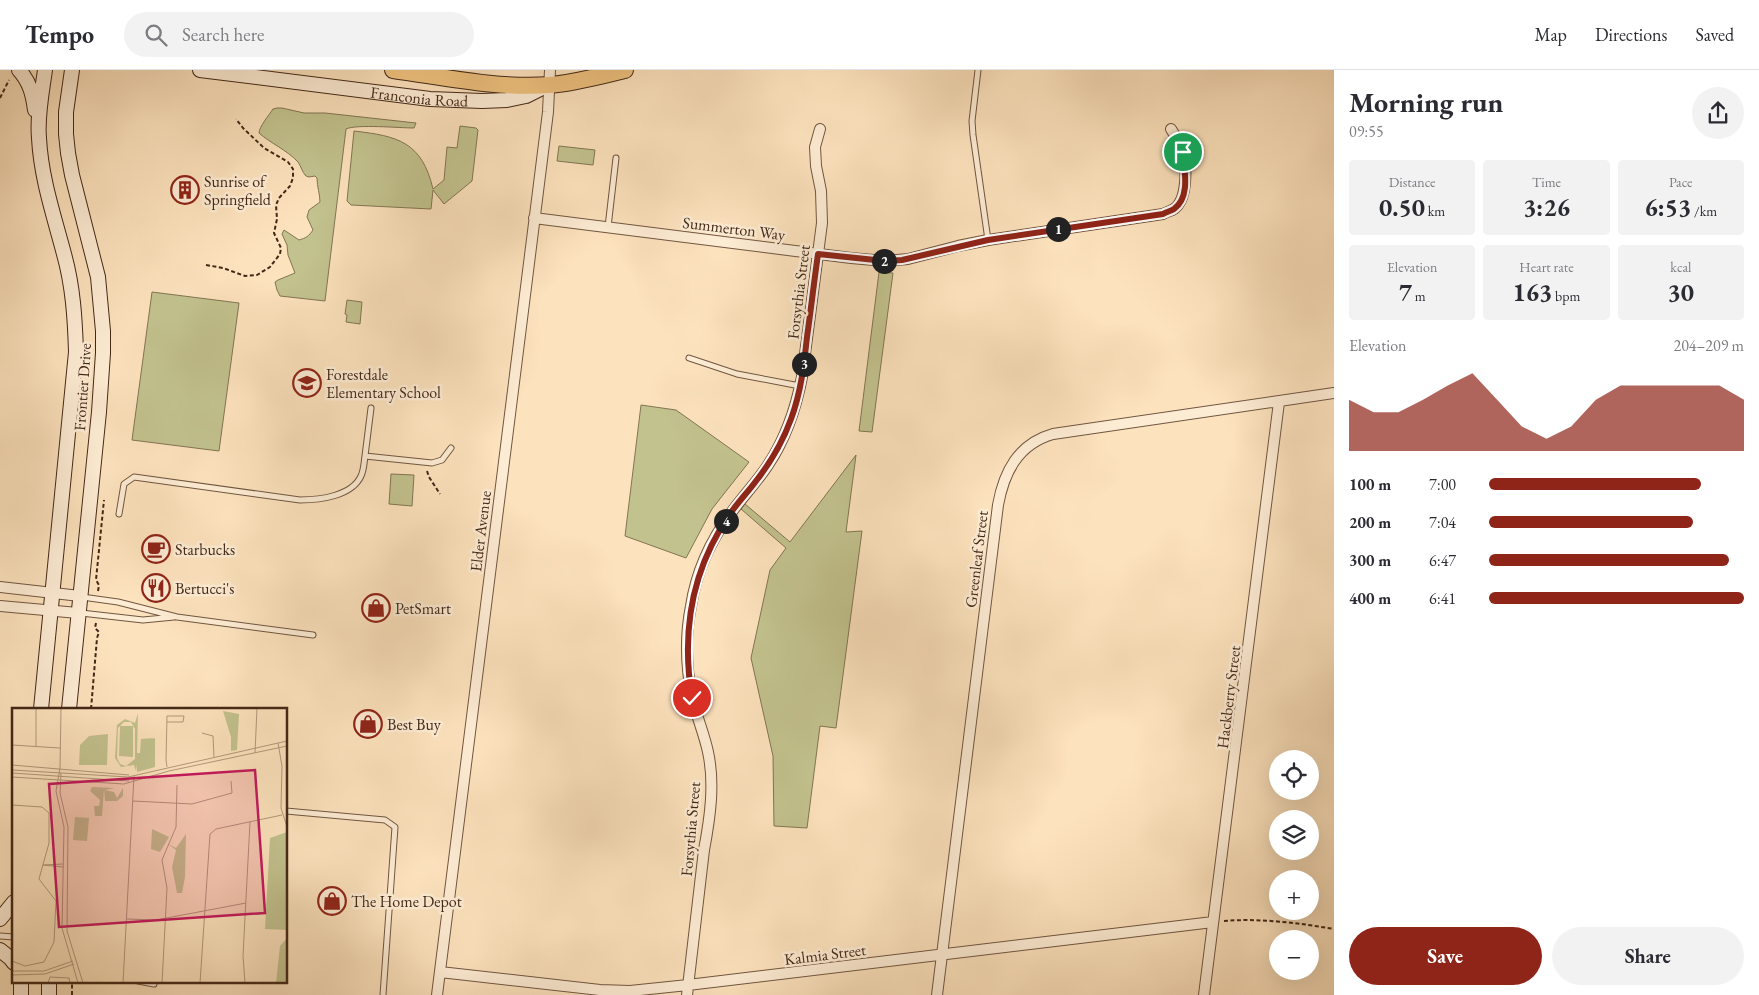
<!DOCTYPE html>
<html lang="en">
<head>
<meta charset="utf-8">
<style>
	:root { --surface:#fff; --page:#f2f2f3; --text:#2b2b33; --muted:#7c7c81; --line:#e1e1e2; --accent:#8f2418 }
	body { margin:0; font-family:"EB Garamond",serif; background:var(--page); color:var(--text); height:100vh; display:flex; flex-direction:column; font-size:19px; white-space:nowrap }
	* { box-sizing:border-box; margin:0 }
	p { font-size:16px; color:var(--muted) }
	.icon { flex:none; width:28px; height:28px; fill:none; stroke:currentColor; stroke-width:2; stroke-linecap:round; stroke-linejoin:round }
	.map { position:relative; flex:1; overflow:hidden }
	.panel { display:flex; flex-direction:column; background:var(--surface); width:425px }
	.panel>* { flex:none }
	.buttons { position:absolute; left:1269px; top:680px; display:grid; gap:10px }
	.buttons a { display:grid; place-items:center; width:50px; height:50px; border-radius:50%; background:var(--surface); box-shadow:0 5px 20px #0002; font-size:25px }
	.pin { position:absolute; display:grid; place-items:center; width:42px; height:42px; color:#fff; margin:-21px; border:2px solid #fff; border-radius:50%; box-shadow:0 1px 5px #0007 }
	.km { position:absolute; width:25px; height:25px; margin:-12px; border-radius:50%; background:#222; color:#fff; font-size:14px; line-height:25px; text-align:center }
	.round { display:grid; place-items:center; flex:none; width:52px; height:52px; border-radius:26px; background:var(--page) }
	.summary { display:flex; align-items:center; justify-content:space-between; height:85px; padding:0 15px }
	h1 { font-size:28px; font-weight:700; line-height:38px }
	.figures { display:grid; grid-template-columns:repeat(3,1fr); gap:8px; height:85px; padding:5px 15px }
	.figures div { display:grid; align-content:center; border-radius:5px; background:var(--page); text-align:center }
	.figures b { font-size:25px; font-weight:700 }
	.figures small { font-size:14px; font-weight:400 }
	.figures p { font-size:14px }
	.chart { height:140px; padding:10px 15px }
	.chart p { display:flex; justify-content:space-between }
	.chart svg { width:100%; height:90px; margin-top:5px; fill:var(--accent); opacity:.7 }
	.cta { display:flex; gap:10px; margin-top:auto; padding:10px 15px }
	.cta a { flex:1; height:58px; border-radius:30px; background:var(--accent); color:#fff; font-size:20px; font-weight:700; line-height:58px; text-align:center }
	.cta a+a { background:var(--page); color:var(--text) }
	ul { padding:0 15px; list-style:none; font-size:16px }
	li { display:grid; grid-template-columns:80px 60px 1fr; align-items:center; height:38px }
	li i { height:12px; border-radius:6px; background:var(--accent) }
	header { display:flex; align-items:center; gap:30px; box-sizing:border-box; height:70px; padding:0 25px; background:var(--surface); border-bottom:1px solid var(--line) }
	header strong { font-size:24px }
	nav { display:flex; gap:28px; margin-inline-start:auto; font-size:18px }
	.search { width:350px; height:45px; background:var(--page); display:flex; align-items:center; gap:12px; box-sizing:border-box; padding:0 18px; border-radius:28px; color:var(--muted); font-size:19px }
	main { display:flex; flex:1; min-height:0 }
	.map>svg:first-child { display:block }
	.green { fill:#c2c28e; stroke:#827552 }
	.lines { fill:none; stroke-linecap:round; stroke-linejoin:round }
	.lane-casing { stroke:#715640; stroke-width:7 }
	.street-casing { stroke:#715640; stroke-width:12 }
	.secondary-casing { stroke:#432817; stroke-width:16 }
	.primary-casing { stroke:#432817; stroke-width:18 }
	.path { stroke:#432817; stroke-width:2; stroke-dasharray:4 2.5; stroke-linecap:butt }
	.lane { stroke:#fdecd4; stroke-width:5 }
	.street { stroke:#fdecd4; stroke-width:10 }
	.secondary { stroke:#fdecd4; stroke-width:14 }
	.primary { stroke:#eec17e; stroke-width:16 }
	.route-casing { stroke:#fff; stroke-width:10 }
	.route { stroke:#8f2418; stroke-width:6 }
	.labels { text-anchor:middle; stroke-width:5; stroke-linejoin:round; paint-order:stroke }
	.street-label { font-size:16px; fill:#432817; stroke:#fdecd4 }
	.poi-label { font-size:16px; fill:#432817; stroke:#fdecd4; text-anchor:start }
	.inset-road { fill:none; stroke:#b2987b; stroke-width:1 }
	.view { fill:#c2185b; fill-opacity:0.15; stroke:#c2185b; stroke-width:2.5 }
	.inset-edge { fill:none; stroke:#432817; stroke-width:2.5 }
</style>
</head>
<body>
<header>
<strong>Tempo</strong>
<div class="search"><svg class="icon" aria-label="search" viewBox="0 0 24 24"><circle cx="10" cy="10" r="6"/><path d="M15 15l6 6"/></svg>Search here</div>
<nav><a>Map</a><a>Directions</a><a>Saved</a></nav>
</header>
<main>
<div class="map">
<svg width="1334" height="925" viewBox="0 0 1334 925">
	<rect width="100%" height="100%" fill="#fce2bd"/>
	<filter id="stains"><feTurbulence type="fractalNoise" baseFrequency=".004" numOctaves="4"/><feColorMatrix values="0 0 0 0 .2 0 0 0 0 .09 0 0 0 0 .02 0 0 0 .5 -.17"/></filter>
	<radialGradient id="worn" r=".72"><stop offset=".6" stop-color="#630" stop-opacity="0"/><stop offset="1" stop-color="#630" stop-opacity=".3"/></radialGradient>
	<path class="green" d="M277 38H282L304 43H325L416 53 414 58C400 58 356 54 346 59L325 231 280 226 277 220 275 212 278 210 295 203 288 185 287 175 282 164 284 160 299 170C306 168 309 166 313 160L307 147 309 140 320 132C320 124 317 117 317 108L315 106 309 107 306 106C302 102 301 96 298 92 287 80 270 73 259 63 259 57 269 45 273 39Z
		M460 56 476 58 478 60 472 111 444 134 433 120 431 139 351 135 347 131 354 61C398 66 422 72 433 119L444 110 447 77 457 78Z
		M559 76 595 80 593 95 557 91Z
		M879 202 893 203 872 362 859 361Z
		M152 222 239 233 219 381 132 370Z
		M347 230 362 232 360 254 346 252 347 245 345 244Z
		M641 335 676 340 749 392 712 439 686 488 625 466Z
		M856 385 846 462 862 461 836 658 820 656 807 758 774 756 773 686 751 588 770 500 786 478 741 439 745 434 790 472Z
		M391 404 414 405 412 436 389 434Z"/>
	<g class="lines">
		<defs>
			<path id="lane" d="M978 0 972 51 973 65 988 170
				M608 157 616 88
				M689 288 737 304 800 316
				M371 338 365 386 432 393 442 390 451 378
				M119 444 124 414 134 407 300 430C320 430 352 426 361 406 364 400 364 392 365 386
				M82 527 118 532 177 547 313 565
				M81 543 143 550 174 547
				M286 741 385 750 395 757 383 925
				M0 866 14 867
				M138 911 154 914"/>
			<path id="street" d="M534 148 851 188 885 191 908 189 958 176 988 170 1163 144C1166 142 1171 141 1174 139 1188 129 1187 95 1182 80 1180 72 1175 66 1171 59
				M0 517 80 526
				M0 536 78 543
				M440 902 600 920 630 921 688 915 1213 852
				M437 925 548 42 550 0
				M687 925 704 780C710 748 715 714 708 682 704 663 696 645 692 627 686 597 685 566 691 536 696 503 711 470 731 443 743 426 757 412 768 395 786 368 796 338 802 307L822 153 821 121 816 96 815 77 820 59
				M937 925 998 435C1004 402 1018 374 1053 364L1334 323
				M1204 925 1279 332"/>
			<g id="secondary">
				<path d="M19 0C30 12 33 25 35 40"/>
				<path id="s1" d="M200 0 430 29 482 31 507 30 526 26 546 16"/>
				<path d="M41 639 76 282C75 249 73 216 64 184 54 146 41 108 39 68 37 46 42 22 45 0"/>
				<path d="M69 639 99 342 103 283V261L98 207 72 105 68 83 66 64V42L72 0"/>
				<path d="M0 849 14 832"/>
				<path d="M0 880 10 888 14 893"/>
				<path d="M21 925V911"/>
				<path d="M49 925V911"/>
			</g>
			<path id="primary" d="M393 0C444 7 499 19 550 15 575 13 600 6 625 0"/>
		</defs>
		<use href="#lane" class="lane-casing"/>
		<use href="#street" class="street-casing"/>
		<use href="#secondary" class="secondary-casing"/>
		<use href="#primary" class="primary-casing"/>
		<path class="path" d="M0 28 9 10
			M206 195 223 198 245 206 257 205 270 197 280 184 281 178 274 163 277 149 276 135 279 128 290 116 293 108V99L288 92 264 78 243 58 236 49
			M427 401 429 407 440 424
			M98 521 99 515 96 510 104 430
			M91 639 97 568 99 562 95 558 96 553
			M1224 851C1260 848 1299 853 1334 859
			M72 925V911"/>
		<use href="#lane" class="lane"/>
		<use href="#street" class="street"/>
		<use href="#secondary" class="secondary"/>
		<use href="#primary" class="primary"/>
	</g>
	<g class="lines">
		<defs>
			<path id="route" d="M692 628C681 561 691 500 730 444 738 432 748 422 756 411 771 392 783 371 791 349 801 322 804 295 807 267 811 239 814 212 818 184L885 191 902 190 988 170 1163 144C1166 142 1171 141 1174 139 1191 127 1184 99 1183 82"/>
		</defs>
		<use href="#route" class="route-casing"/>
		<use href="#route" class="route"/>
	</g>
	<defs>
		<symbol id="building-ring" viewBox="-11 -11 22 22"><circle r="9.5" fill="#fdecd4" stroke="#8f2418" stroke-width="1.5"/><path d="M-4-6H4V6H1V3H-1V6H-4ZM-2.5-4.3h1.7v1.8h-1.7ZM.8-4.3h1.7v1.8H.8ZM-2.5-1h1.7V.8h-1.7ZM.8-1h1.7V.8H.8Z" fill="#8f2418"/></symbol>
		<symbol id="school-ring" viewBox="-11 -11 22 22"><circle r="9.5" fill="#fdecd4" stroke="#8f2418" stroke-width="1.5"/><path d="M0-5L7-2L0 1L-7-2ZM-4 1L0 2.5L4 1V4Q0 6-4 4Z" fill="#8f2418"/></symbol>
		<symbol id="cafe-ring" viewBox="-11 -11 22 22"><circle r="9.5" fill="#fdecd4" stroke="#8f2418" stroke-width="1.5"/><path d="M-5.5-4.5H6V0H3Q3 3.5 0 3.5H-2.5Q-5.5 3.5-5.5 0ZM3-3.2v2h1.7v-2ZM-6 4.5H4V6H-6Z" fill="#8f2418"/></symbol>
		<symbol id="restaurant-ring" viewBox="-11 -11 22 22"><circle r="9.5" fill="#fdecd4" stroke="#8f2418" stroke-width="1.5"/><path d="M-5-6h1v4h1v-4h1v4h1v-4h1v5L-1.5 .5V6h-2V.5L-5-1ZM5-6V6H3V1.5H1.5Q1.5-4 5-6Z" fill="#8f2418"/></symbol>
		<symbol id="shop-ring" viewBox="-11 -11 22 22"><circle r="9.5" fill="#fdecd4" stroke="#8f2418" stroke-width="1.5"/><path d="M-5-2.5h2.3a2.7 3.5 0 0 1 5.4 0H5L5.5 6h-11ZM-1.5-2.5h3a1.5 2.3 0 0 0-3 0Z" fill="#8f2418"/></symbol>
	</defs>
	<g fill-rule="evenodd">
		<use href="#building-ring" x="169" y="104" width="32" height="32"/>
		<use href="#school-ring" x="291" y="297" width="32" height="32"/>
		<use href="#cafe-ring" x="140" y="463" width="32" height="32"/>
		<use href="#restaurant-ring" x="140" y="502" width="32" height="32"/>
		<use href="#shop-ring" x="360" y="522" width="32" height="32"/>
		<use href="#shop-ring" x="352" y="638" width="32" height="32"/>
		<use href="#shop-ring" x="316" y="815" width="32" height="32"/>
	</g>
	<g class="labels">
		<g class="street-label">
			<text dy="6" stroke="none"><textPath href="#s1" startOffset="221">Franconia Road</textPath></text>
			<text transform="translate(734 158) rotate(7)" y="6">Summerton Way</text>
			<text transform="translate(798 222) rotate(-83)" y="6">Forsythia Street</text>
			<text transform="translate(82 317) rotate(-86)" y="6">Frontier Drive</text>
			<text transform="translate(480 461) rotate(-83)" y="6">Elder Avenue</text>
			<text transform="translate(976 489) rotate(-83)" y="6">Greenleaf Street</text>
			<text transform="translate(1228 627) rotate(-83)" y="6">Hackberry Street</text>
			<text transform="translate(690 759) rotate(-85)" y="6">Forsythia Street</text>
			<text transform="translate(825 884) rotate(-7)" y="6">Kalmia Street</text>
		</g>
		<g class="poi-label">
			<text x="204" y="117">Sunrise of<tspan x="204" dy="18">Springfield</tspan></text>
			<text x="326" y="310">Forestdale<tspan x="326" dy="18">Elementary School</tspan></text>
			<text x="175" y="485">Starbucks</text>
			<text x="175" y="524">Bertucci's</text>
			<text x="395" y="544">PetSmart</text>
			<text x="387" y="660">Best Buy</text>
			<text x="351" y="837">The Home Depot</text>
		</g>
	</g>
	<g transform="translate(12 638)">
		<rect width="275" height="275" fill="#fce2bd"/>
		<path d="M143 0V59L125 64V56L124 63 122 57 109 59 103 50 105 17 113 11 123 15 126 5 125 45H128L129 31 143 30ZM112 14H119L123 21V51L114 58 108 56 105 50 106 20ZM211 3 227 6 225 42 219 43V29ZM108 18H121V49L107 48ZM96 26 95 57H67L68 37 77 28ZM80 79 102 80 93 82 102 84 105 90 111 80V88L105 93H93L92 81 90 108H83L82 98H87L88 92 78 83ZM63 109 77 110 75 133 61 132ZM140 121 157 129 148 144 139 141ZM275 124V222L253 221 258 130ZM174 126 173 169 170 185H165L160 159 164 142 156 136 164 140ZM275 230V275H264L268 238Z" fill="#c2c28e" fill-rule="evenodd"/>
		<path class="inset-road" d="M155 14H171L172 8H155L154 52 155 59M190 25 201 28 202 49M266 35 270 58 269 100 275 119M0 37 48 40M24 38V0M243 45 245 0M0 57 117 67M48 60 49 0M48 60 44 83 52 119 50 220 66 275M0 62 116 69 275 33M0 65 117 73M49 65 48 85 56 119 55 223 71 275M0 69 112 76 157 63 275 38M121 93 180 96 220 85 219 73M0 97 30 99 37 105V135L27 171 44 193 42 234 32 254 13 258 0 253M31 157 51 159M31 157 51 156M115 211 144 212 234 195M0 263H32L61 253M0 267 33 266 62 256M36 275 38 269 57 270 58 275M111 275 122 68M150 275 155 180 150 152 164 119 165 77M188 275 198 126 204 121 270 107M233 275 231 248 238 114"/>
		<path class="view" d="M243 62 253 205 47 219 37 76Z"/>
		<rect width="275" height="275" class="inset-edge"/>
	</g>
	<rect width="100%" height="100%" filter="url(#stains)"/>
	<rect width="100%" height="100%" fill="url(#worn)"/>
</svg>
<div class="buttons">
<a><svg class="icon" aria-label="locate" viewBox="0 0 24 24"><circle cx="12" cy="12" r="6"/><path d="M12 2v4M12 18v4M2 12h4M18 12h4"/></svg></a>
<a><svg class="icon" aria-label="layers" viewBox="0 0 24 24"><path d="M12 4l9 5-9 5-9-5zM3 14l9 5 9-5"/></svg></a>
<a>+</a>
<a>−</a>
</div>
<div class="pin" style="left:1183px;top:82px;background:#1e9e55"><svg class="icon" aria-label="arrive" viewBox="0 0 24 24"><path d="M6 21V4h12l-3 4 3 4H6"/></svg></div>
<div class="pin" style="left:692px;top:628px;background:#d93025"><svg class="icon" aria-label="check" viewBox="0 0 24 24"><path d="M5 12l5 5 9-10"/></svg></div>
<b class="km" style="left:1058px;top:159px">1</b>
<b class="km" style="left:884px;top:191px">2</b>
<b class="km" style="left:804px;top:294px">3</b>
<b class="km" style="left:726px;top:451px">4</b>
</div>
<section class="panel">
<div class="summary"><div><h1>Morning run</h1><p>09:55</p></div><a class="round"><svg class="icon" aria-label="share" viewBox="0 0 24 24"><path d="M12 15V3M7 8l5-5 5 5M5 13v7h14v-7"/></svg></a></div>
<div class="figures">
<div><p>Distance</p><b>0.50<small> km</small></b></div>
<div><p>Time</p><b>3:26</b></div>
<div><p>Pace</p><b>6:53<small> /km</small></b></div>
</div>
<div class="figures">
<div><p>Elevation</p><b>7<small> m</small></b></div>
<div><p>Heart rate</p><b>163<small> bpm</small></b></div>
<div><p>kcal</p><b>30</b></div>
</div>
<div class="chart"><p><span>Elevation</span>204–209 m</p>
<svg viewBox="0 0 160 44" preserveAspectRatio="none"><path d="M0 44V19L10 25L20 25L30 19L40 12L50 6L60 19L70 32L80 38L90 32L100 19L110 12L120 12L130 12L140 12L150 12L160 19V44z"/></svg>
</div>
<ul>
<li><b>100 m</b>7:00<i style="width:83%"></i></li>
<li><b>200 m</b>7:04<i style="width:80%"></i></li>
<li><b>300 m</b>6:47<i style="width:94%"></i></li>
<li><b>400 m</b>6:41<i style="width:100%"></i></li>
</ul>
<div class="cta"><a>Save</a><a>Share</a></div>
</section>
</main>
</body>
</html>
